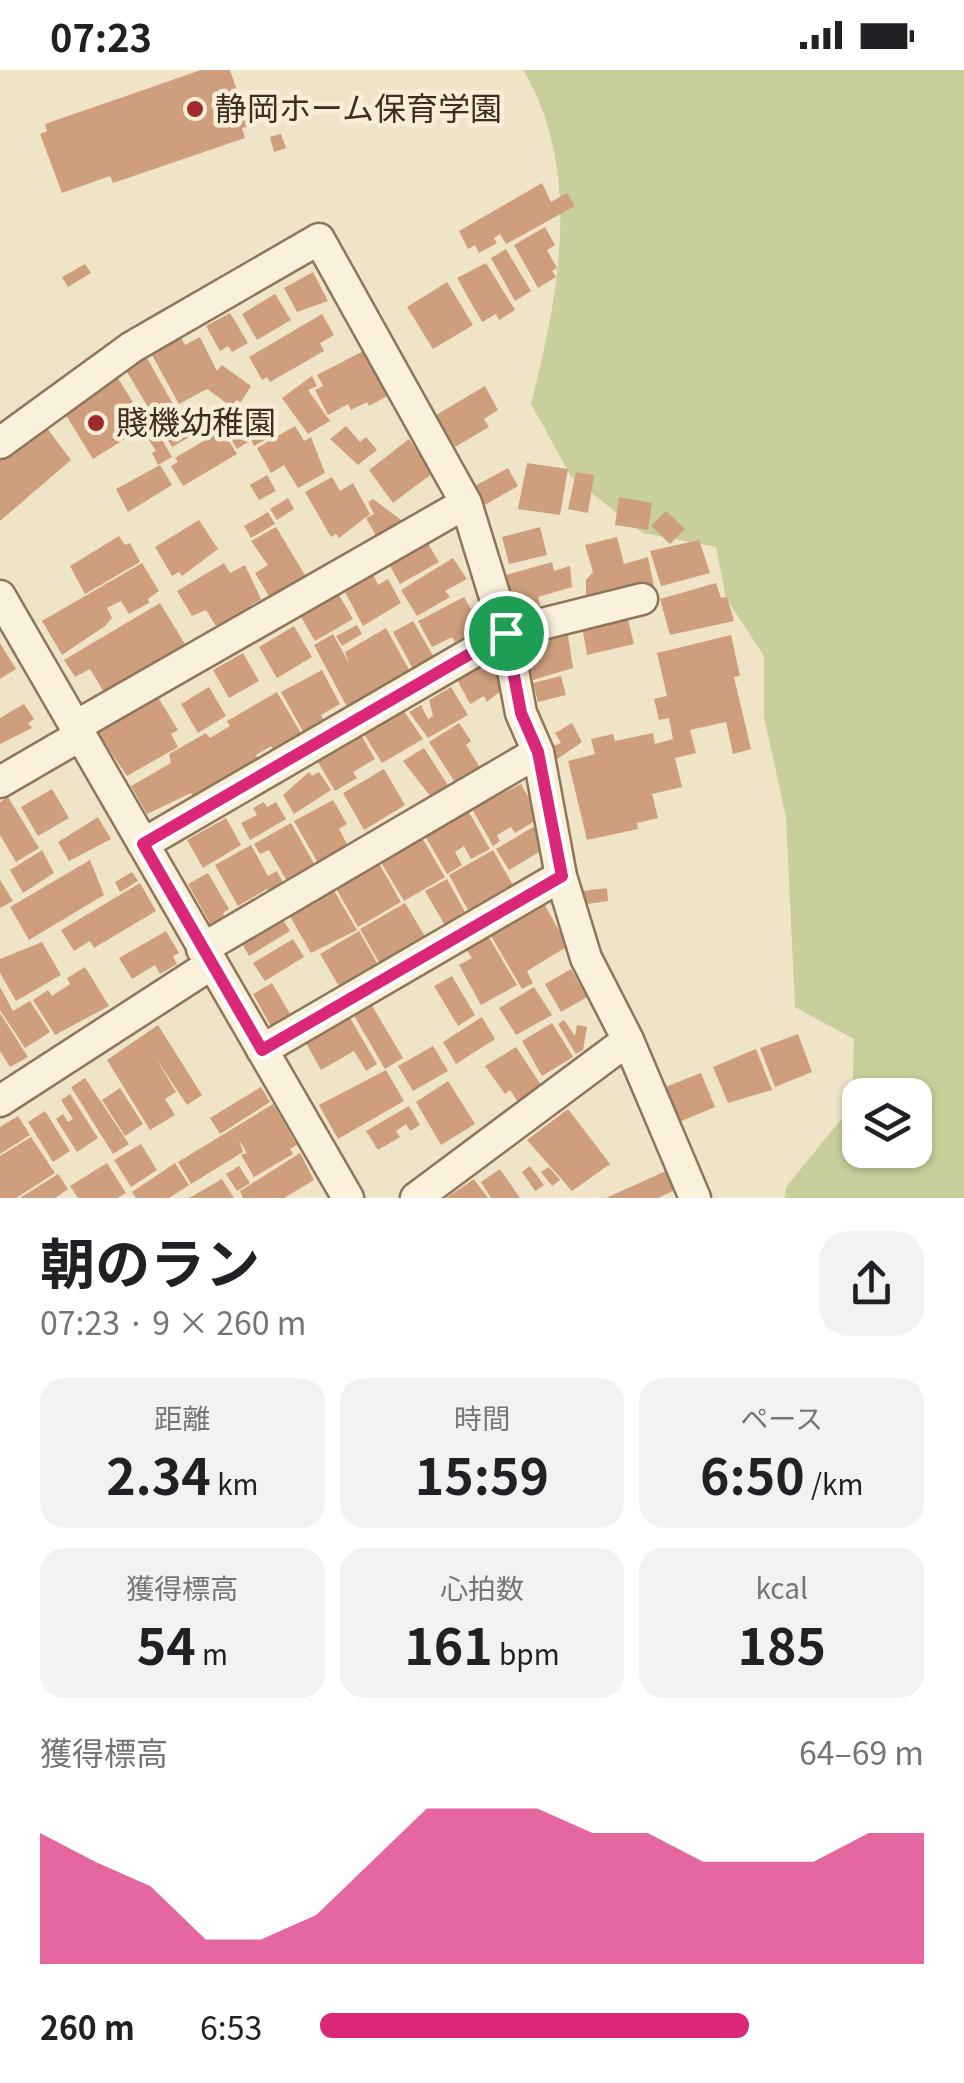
<!DOCTYPE html>
<html lang="ja">
<head>
<meta charset="utf-8">
<style>
	:root { --surface:#fff; --page:#f2f2f2; --text:#202124; --muted:#757577; --accent:#db2777 }
	body { margin:0; font-family:Georgia,"Noto Sans JP",serif; background:var(--page); color:var(--text); height:100vh; display:flex; flex-direction:column; font-size:38px; white-space:nowrap }
	* { box-sizing:border-box; margin:0 }
	p { font-size:32px; color:var(--muted) }
	.icon { flex:none; width:55px; height:55px; fill:none; stroke:currentColor; stroke-width:2; stroke-linecap:round; stroke-linejoin:round }
	.map { position:relative; height:1128px; overflow:hidden }
	.sheet { display:flex; flex-direction:column; background:var(--surface); flex:1 }
	.sheet>* { flex:none }
	.controls { position:absolute; left:842px; top:1008px; display:grid; gap:20px }
	.controls a { display:grid; place-items:center; width:90px; height:90px; border-radius:20px; background:var(--surface); box-shadow:0 2px 8px #0004; font-size:50px }
	.pin { position:absolute; display:grid; place-items:center; width:85px; height:85px; color:#fff; margin:-42px; border:5px solid #fff; border-radius:50%; box-shadow:0 2px 10px #0007 }
	.round { display:grid; place-items:center; flex:none; width:105px; height:105px; border-radius:30px; background:var(--page) }
	.overview { display:flex; align-items:center; justify-content:space-between; height:170px; padding:0 40px }
	h1 { font-size:55px; font-weight:700; line-height:75px }
	.metrics { display:grid; grid-template-columns:repeat(3,1fr); gap:15px; height:170px; padding:10px 40px }
	.metrics div { display:grid; align-content:center; border-radius:25px; background:var(--page); text-align:center }
	.metrics b { font-size:50px; font-weight:700 }
	.metrics small { font-size:28px; font-weight:400 }
	.metrics p { font-size:28px }
	.chart { height:280px; padding:20px 40px }
	.chart p { display:flex; justify-content:space-between }
	.chart svg { width:100%; height:180px; margin-top:10px; fill:var(--accent); opacity:.7 }
	ul { padding:0 40px; list-style:none; font-size:32px }
	li { display:grid; grid-template-columns:160px 120px 1fr; align-items:center; height:75px }
	li i { height:25px; border-radius:12px; background:var(--accent) }
	.status { display:flex; justify-content:space-between; align-items:center; height:70px; padding:0 50px; background:var(--surface); direction:ltr }
	.status svg { height:28px; fill:currentColor }
	.map>svg:first-child { display:block }
	.green { fill:#c9cf9b; fill-rule:evenodd }
	.building { fill:#cf9f7d }
	.lines { fill:none; stroke-linecap:round; stroke-linejoin:round }
	.minor-casing { stroke:#8d765c; stroke-width:35 }
	.minor { stroke:#faf1dc; stroke-width:30 }
	.route-casing { stroke:#fff; stroke-width:20 }
	.route { stroke:#db2777; stroke-width:12 }
	.poi-dot { fill:#9e2a2b; stroke:#f7eed8; stroke-width:4 }
	.labels { text-anchor:middle; stroke-width:9; stroke-linejoin:round; paint-order:stroke }
	.poi-label { font-size:32px; fill:#3d2e20; stroke:#f7eed8; text-anchor:start }
</style>
</head>
<body>
<div class="status"><b>07:23</b><svg viewBox="0 0 49 12"><path d="M0 12V9h3v3zM5 12V6h3v6zM10 12V3h3v9zM15 12V0h3v12zM26 1h20v11H26zM47 4h2v5h-2z"/></svg></div>
<div class="map">
<svg width="964" height="1128" viewBox="0 0 964 1128">
	<rect width="100%" height="100%" fill="#f0e4c8"/>
	<path class="green" d="M523 0H964V1128H785L786 1117 852 1036 854 969 795 937 786 748 764 646V586L726 528 716 477 643 463 572 408 531 334C558 227 584 101 523 0ZM860 1025H915V1080H860Z"/>
	<path class="building" d="M201 0H230L249 56 242 58 245 68 113 113 110 106 62 123 40 64 47 61 45 54Z
		M281 64 286 78 274 82 270 67Z
		M542 113 551 132 567 123 575 136 506 174 500 164 494 168 497 173 479 183 475 175 468 179 459 161Z
		M545 157 555 175 547 180 557 198 552 201 556 207 538 218 514 175Z
		M506 179 531 221 515 231 491 188Z
		M486 193 515 240 499 250 496 244 482 252 457 208Z
		M85 194 91 203 68 217 62 207Z
		M313 202 328 231 297 242 284 218Z
		M447 212 473 255 433 279 407 237Z
		M275 224 291 250 257 270 242 244Z
		M230 243 248 273 232 282 228 276 220 281 206 256Z
		M322 244 334 265 320 273 324 281 270 312 267 307 262 310 249 287Z
		M177 260 185 275 200 267 217 301 222 295 251 316 241 332 236 330 232 337 207 319 179 334 148 278Z
		M369 278 393 323 369 336 367 332 351 340 348 334 328 345 315 320 323 316 317 305Z
		M143 281 191 366 172 377 121 292Z
		M116 305 147 355 93 389 62 339Z
		M312 306 317 316 308 320 330 351 308 364 282 328Z
		M485 316 498 340 484 349 489 357 455 377 445 361 440 364 431 348Z
		M269 335 274 344 268 347 277 363 254 376 251 370 237 379 226 360Z
		M43 353 71 390 0 451V387Z
		M153 355 172 387 158 395 152 383 156 381 143 361Z
		M295 356 304 371 311 367 325 403 298 418 284 395 271 403 257 378Z
		M346 356 360 372 366 367 377 380 358 395 330 369Z
		M222 360 237 384 183 416 171 396 178 392 175 388Z
		M409 369 433 403 393 433 369 400Z
		M527 393 568 399 560 445 518 439Z
		M160 395 172 415 128 442 116 419Z
		M508 398 518 416 478 439 469 419Z
		M576 402 594 405 588 443 568 439Z
		M267 405 276 421 259 430 250 415Z
		M332 407 340 421 353 413 370 444 339 468 336 464 331 467 305 422Z
		M619 427 652 433 648 460 615 455Z
		M288 428 294 439 277 450 270 439Z
		M373 429 405 453 378 469 366 448 374 444 368 432Z
		M666 441 685 459 670 474 651 456Z
		M268 442 275 454 251 468 244 456Z
		M199 450 218 479 182 506 179 502 172 506 155 477Z
		M276 457 308 510 272 531 255 503 268 495 251 471Z
		M540 457 547 485 509 494 502 467Z
		M119 466 125 475 130 473 140 492 85 524 70 496Z
		M617 467 624 494 648 487 654 516 586 535V510L593 502 585 475Z
		M699 470 710 503 661 516 650 481Z
		M427 472 439 492 400 514 389 494Z
		M453 488 467 509 445 521 450 527 417 546 401 520Z
		M552 492 554 501 570 496 572 517 538 527 542 543 519 549 517 537 508 539 506 527 511 521 502 522 499 507Z
		M142 493 159 521 148 529 149 533 129 544 121 531 107 538 112 548 105 556 62 585 42 551Z
		M224 493 230 503 245 495 261 529 250 536 252 540 216 556 206 540 192 546 177 521Z
		M373 504 378 515 388 509 401 533 363 556 344 520Z
		M716 513 721 528 727 527 734 551 670 565 660 529Z
		M339 525 353 549 315 571 301 547Z
		M464 527 471 539 479 535 489 553 455 572 452 567 432 577 418 551Z
		M160 533 188 579 107 627 90 599 75 607 64 590Z
		M625 538 634 574 587 585 581 550Z
		M413 551 435 589 414 601 393 562Z
		M357 555 362 564 342 576 336 566Z
		M294 556 312 587 277 608 259 577Z
		M386 558 411 603 348 639 314 575 333 564 349 593 345 582Z
		M567 559 573 598 533 610 524 573Z
		M731 565 740 606 734 607 751 679 733 684 726 652 690 660 696 683 675 688 682 717 652 724 658 748 637 753 638 759 587 770 568 691 595 684 591 669 613 664 615 671 653 663 655 674 673 669 669 648 659 650 654 629 667 626 657 583Z
		M0 573 16 599 0 609Z
		M243 583 259 611 229 628 213 600Z
		M496 583 509 614 487 632 484 626 470 634 455 606Z
		M322 600 340 634 321 645 326 655 305 665 281 622Z
		M561 606 566 625 538 632 533 613Z
		M209 617 226 646 198 663 181 634Z
		M451 617 468 645 428 668 409 642 421 635 428 649 433 646 429 630Z
		M277 622 305 670 277 686 271 676 256 685 261 694 196 732 191 723 147 744 131 716 171 693 169 684 206 663 210 668 230 656 227 651Z
		M156 624 178 660 171 664 178 677 127 706 95 659Z
		M24 634 34 649 28 653 32 658 0 674V648Z
		M403 640 423 669 382 693 362 661Z
		M459 653 471 671 466 675 481 699 456 714 429 672Z
		M572 653 582 672 553 692 548 678 561 673 555 663Z
		M359 661 375 689 353 702 357 708 335 721 315 687Z
		M424 678 451 720 434 731 403 691Z
		M384 699 405 735 364 760 343 723Z
		M309 702 312 706 319 702 331 720 294 744 283 725Z
		M521 714 540 748 515 763 511 757 497 765 500 771 493 776 472 739Z
		M52 719 69 748 38 766 21 737Z
		M8 727 39 778 16 792 0 765V732Z
		M333 730 347 754 339 759 349 778 319 795 294 751Z
		M264 732 267 737 276 732 286 749 250 770 241 753 257 745 253 738Z
		M467 739 490 779 471 789 464 776 455 782 462 795 447 804 424 764Z
		M98 747 111 769 69 791 58 772Z
		M226 748 241 775 203 798 187 770Z
		M291 753 316 797 288 813 269 780 260 784 254 774Z
		M540 753 546 778 509 800 496 779Z
		M421 766 445 807 404 831 379 789Z
		M251 775 268 806 277 801 285 816 271 824 267 819 238 836 215 795Z
		M42 780 54 803 23 823 10 800Z
		M493 780 514 817 468 840 449 805Z
		M90 790 104 825 29 870 10 837Z
		M377 790 401 832 358 857 334 815Z
		M132 802 138 811 120 822 115 812Z
		M208 803 229 839 223 843 226 849 212 857 188 814Z
		M447 809 465 842 460 844 463 850 447 859 425 821Z
		M0 810 13 831 0 838Z
		M140 813 156 841 94 878 90 871 74 881 61 860Z
		M332 817 357 860 311 883 288 843Z
		M607 818 608 831 587 834 583 821Z
		M543 832 568 876 527 901 533 913 522 919 490 864Z
		M405 833 429 873 383 899 360 859Z
		M280 845 290 861 249 886 239 868Z
		M166 861 179 883 173 886 177 894 160 904 155 895 132 909 119 888Z
		M359 861 381 900 343 923 320 884Z
		M487 864 517 915 481 935 459 895 472 888 464 876Z
		M293 869 304 887 265 911 253 893Z
		M42 872 61 905 16 931 0 903V889Z
		M85 897 109 936 55 965 33 930 48 920 52 926 70 914 67 908Z
		M571 899 587 927 561 942 545 914Z
		M452 906 475 945 458 956 434 916Z
		M272 913 293 949 273 960 253 924Z
		M0 917 13 941 30 931 50 962 25 978 0 940Z
		M534 917 552 945 516 965 499 938Z
		M371 934 403 988 385 999 353 944Z
		M0 943 28 987 10 997 0 981Z
		M349 946 377 994 366 1001 354 981 321 1000 306 973Z
		M482 947 495 969 456 994 443 972Z
		M564 950 575 966 577 955 587 957 583 980 576 984 558 954Z
		M552 953 573 987 542 1006 522 971Z
		M158 955 202 1025 187 1035 155 987 176 1022 165 1029 175 1045 150 1060 107 990Z
		M798 964 812 1002 775 1017 760 978Z
		M433 976 448 1001 413 1021 398 996Z
		M516 977 541 1015 518 1032 510 1020 505 1024 485 996Z
		M756 979 772 1020 728 1033 713 997Z
		M386 1000 404 1031 338 1069 319 1035Z
		M701 1003 715 1037 677 1053 663 1018Z
		M85 1008 129 1074 113 1084 71 1017Z
		M448 1011 475 1054 441 1075 416 1032Z
		M261 1017 270 1032 220 1064 210 1048Z
		M120 1018 143 1054 125 1066 102 1030Z
		M70 1024 98 1068 77 1082 56 1049 63 1044 68 1052 73 1049 61 1030Z
		M273 1034 297 1075 290 1079 293 1084 254 1107 241 1085 247 1083 239 1070 243 1082 191 1114 178 1092Z
		M409 1036 420 1055 410 1061 406 1054 396 1061 400 1067 378 1080 366 1061Z
		M568 1039 610 1094 572 1121 527 1070Z
		M45 1041 70 1081 53 1092 28 1052Z
		M18 1046 30 1065 0 1084V1057Z
		M31 1067 55 1103 16 1128H0V1086Z
		M141 1074 157 1100 131 1117 114 1090Z
		M300 1083 314 1110 284 1128H243L240 1121Z
		M107 1093 126 1123 117 1128H78L70 1116Z
		M175 1093 189 1115 169 1128H136L132 1122Z
		M239 1096 250 1113 237 1121 226 1104Z
		M530 1096 544 1115 535 1121 522 1102Z
		M549 1097 560 1110 552 1116 541 1102Z
		M500 1099 520 1128H491L481 1112Z
		M668 1100 677 1119 658 1128H606Z
		M58 1104 68 1119 55 1128H20Z
		M222 1109 234 1128H189Z
		M474 1109 488 1128H446Z"/>
	<g class="lines">
		<defs>
			<path id="minor" d="M0 373 132 277 319 169 466 433 506 563 521 643 538 682 561 806 586 888 628 970 695 1128
				M0 526 348 1128
				M76 656 466 433
				M0 712 81 665
				M143 774 506 563 642 529
				M202 879 538 682
				M262 980 561 806
				M0 1031 210 895
				M416 1128 628 970"/>
		</defs>
		<use href="#minor" class="minor-casing"/>
		<use href="#minor" class="minor"/>
	</g>
	<g class="lines">
		<defs>
			<path id="route" d="M506 563 521 643 538 682 562 806 262 980 143 774Z"/>
		</defs>
		<use href="#route" class="route-casing"/>
		<use href="#route" class="route"/>
	</g>
	<g class="poi-dot">
		<circle cx="195" cy="39" r="10"/>
		<circle cx="96" cy="353" r="10"/>
	</g>
	<g class="labels">
		<g class="poi-label">
			<text x="215" y="50">静岡ホーム保育学園</text>
			<text x="116" y="364">賤機幼稚園</text>
		</g>
	</g>
</svg>
<div class="controls">
<a><svg class="icon" aria-label="layers" viewBox="0 0 24 24"><path d="M12 4l9 5-9 5-9-5zM3 14l9 5 9-5"/></svg></a>
</div>
<div class="pin" style="left:506px;top:563px;background:#1e9e55"><svg class="icon" aria-label="arrive" viewBox="0 0 24 24"><path d="M6 21V4h12l-3 4 3 4H6"/></svg></div>
</div>
<section class="sheet">
<div class="overview"><div><h1>朝のラン</h1><p>07:23 · 9 × 260 m</p></div><a class="round"><svg class="icon" aria-label="share" viewBox="0 0 24 24"><path d="M12 15V3M7 8l5-5 5 5M5 13v7h14v-7"/></svg></a></div>
<div class="metrics">
<div><p>距離</p><b>2.34<small> km</small></b></div>
<div><p>時間</p><b>15:59</b></div>
<div><p>ペース</p><b>6:50<small> /km</small></b></div>
</div>
<div class="metrics">
<div><p>獲得標高</p><b>54<small> m</small></b></div>
<div><p>心拍数</p><b>161<small> bpm</small></b></div>
<div><p>kcal</p><b>185</b></div>
</div>
<div class="chart"><p><span>獲得標高</span>64–69 m</p>
<svg viewBox="0 0 160 44" preserveAspectRatio="none"><path d="M0 44V12L10 19L20 25L30 38L40 38L50 32L60 19L70 6L80 6L90 6L100 12L110 12L120 19L130 19L140 19L150 12L160 12V44z"/></svg>
</div>
<ul>
<li><b>260 m</b>6:53<i style="width:71%"></i></li>
</ul>
</section>
</body>
</html>
